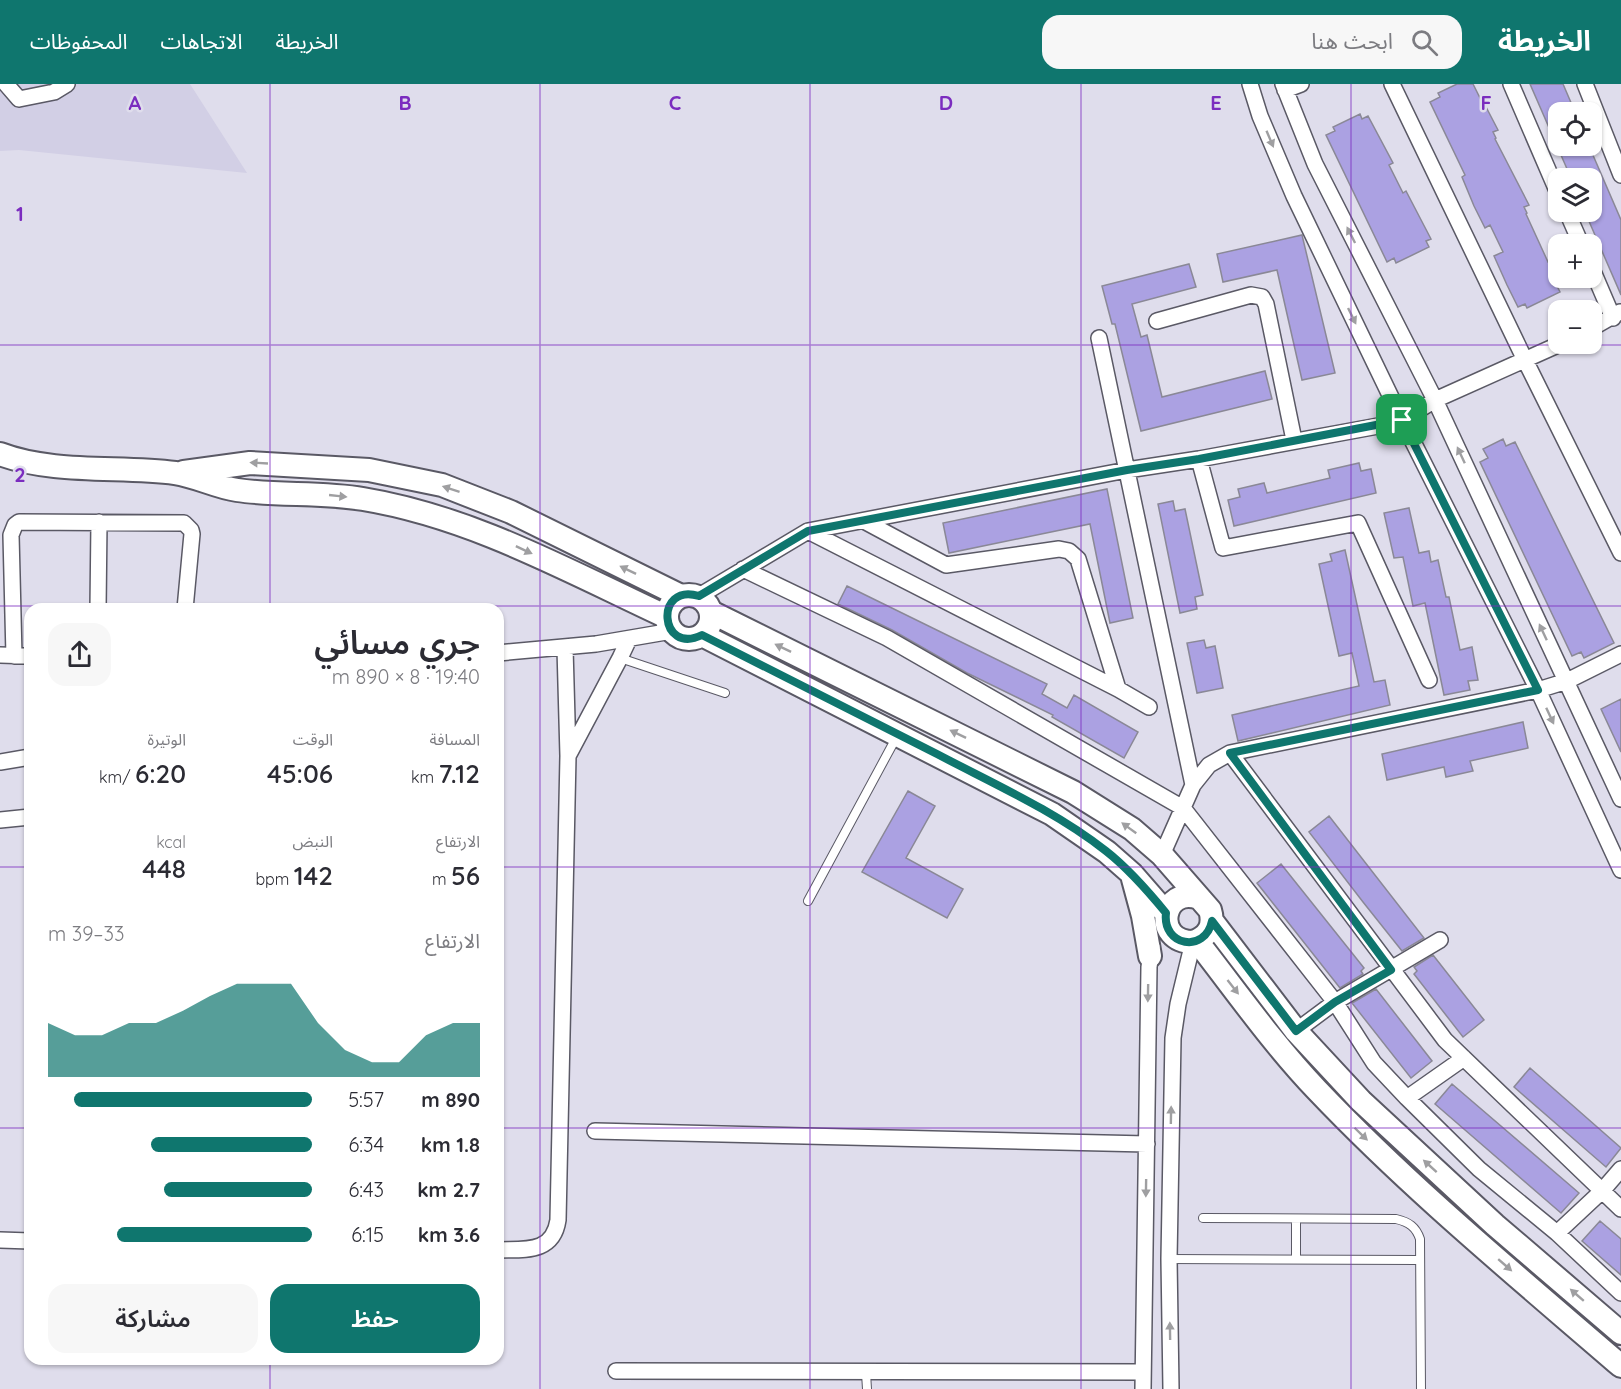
<!DOCTYPE html>
<html lang="ar">
<head>
<meta charset="utf-8">
<style>
	:root { --surface:#fff; --page:#f7f7f7; --text:#2b2b33; --muted:#7c7c81; --accent:#0f766e }
	body { margin:0; font-family:Quicksand,"Noto Sans Arabic",sans-serif; background:var(--page); color:var(--text); direction:rtl; height:100vh; display:flex; flex-direction:column; font-size:22px; white-space:nowrap }
	* { box-sizing:border-box; margin:0 }
	p { font-size:20px; color:var(--muted) }
	.icon { flex:none; width:33px; height:33px; fill:none; stroke:currentColor; stroke-width:2; stroke-linecap:round; stroke-linejoin:round }
	.map { position:relative; flex:1; overflow:hidden; direction:ltr }
	.drawer { position:absolute; left:24px; top:519px; width:480px; height:762px; display:flex; flex-direction:column; background:var(--surface); border-radius:18px; box-shadow:0 2px 4px #0004; direction:rtl }
	.drawer>* { flex:none }
	.fabs { position:absolute; left:1548px; top:18px; display:grid; gap:12px }
	.fabs a { display:grid; place-items:center; width:54px; height:54px; border-radius:12px; background:var(--surface); box-shadow:0 2px 4px #0004; font-size:30px }
	.pin { position:absolute; display:grid; place-items:center; width:51px; height:51px; color:#fff; margin:-26px; border-radius:12px; box-shadow:0 3px 9px #0006 }
	.round { display:grid; place-items:center; flex:none; width:63px; height:63px; border-radius:18px; background:var(--page) }
	.summary { display:flex; align-items:center; justify-content:space-between; height:102px; padding:0 24px }
	h1 { font-size:33px; font-weight:600; line-height:45px }
	.figures { display:grid; grid-template-columns:repeat(3,1fr); gap:9px; height:102px; padding:6px 24px }
	.figures div { display:grid; align-content:center }
	.figures b { font-size:26px; font-weight:600 }
	.figures small { font-size:16px; font-weight:400 }
	.figures p { font-size:16px }
	.chart { height:168px; padding:12px 24px }
	.chart p { display:flex; justify-content:space-between }
	.chart svg { width:100%; height:108px; margin-top:6px; fill:var(--accent); opacity:.7 }
	.primary-button { display:flex; gap:12px; margin-top:auto; padding:12px 24px }
	.primary-button a { flex:1; height:69px; border-radius:18px; background:var(--accent); color:#fff; font-size:24px; font-weight:600; line-height:69px; text-align:center }
	.primary-button a+a { background:var(--page); color:var(--text) }
	ul { padding:0 24px; list-style:none; font-size:20px }
	li { display:grid; grid-template-columns:96px 72px 1fr; align-items:center; height:45px }
	li i { height:15px; border-radius:8px; background:var(--accent) }
	header { display:flex; align-items:center; gap:36px; box-sizing:border-box; height:84px; padding:0 30px; background:var(--accent); color:#fff }
	header strong { font-size:28px }
	nav { display:flex; gap:33px; margin-inline-start:auto; font-size:21px }
	.search { width:420px; height:54px; background:var(--page); display:flex; align-items:center; gap:15px; box-sizing:border-box; padding:0 21px; border-radius:18px; color:var(--muted); font-size:22px }
	.map>svg:first-child { display:block }
	.built { fill:#d2cfe5 }
	.building { fill:#aba1e2; stroke:#8a8896; stroke-width:1.5 }
	.lines { fill:none; stroke-linecap:round; stroke-linejoin:round }
	.service-casing { stroke:#5a5965; stroke-width:10 }
	.minor-casing { stroke:#5a5965; stroke-width:18 }
	.secondary-casing { stroke:#5a5965; stroke-width:26 }
	.service { stroke:#fff; stroke-width:8 }
	.minor { stroke:#fff; stroke-width:15 }
	.secondary { stroke:#fff; stroke-width:22 }
	.oneway { fill:#9f9fa1 }
	.route-casing { stroke:#fff; stroke-width:12 }
	.route { stroke:#0f766e; stroke-width:8 }
	.grid { fill:none; stroke:#7b2cbf; stroke-width:1.5; stroke-opacity:0.55 }
	.grid-label { font-size:20px; text-anchor:middle; font-weight:bold; fill:#7b2cbf; stroke:#dfddec; stroke-width:5; stroke-linejoin:round; paint-order:stroke }
</style>
</head>
<body>
<header>
<strong>الخريطة</strong>
<div class="search"><svg class="icon" aria-label="search" viewBox="0 0 24 24"><circle cx="10" cy="10" r="6"/><path d="M15 15l6 6"/></svg>ابحث هنا</div>
<nav><a>الخريطة</a><a>الاتجاهات</a><a>المحفوظات</a></nav>
</header>
<div class="map">
<svg width="1621" height="1305" viewBox="0 0 1621 1305">
	<rect width="100%" height="100%" fill="#dfddec"/>
	<path class="built" d="M0 0H190L247 89 19 66 0 67Z"/>
	<path class="building" d="M1457 0H1473L1485 24 1486 23 1498 46 1493 48 1496 54 1495 55 1529 121 1524 123 1527 129 1526 130 1548 178 1550 177 1561 200 1557 202 1560 208 1527 224 1525 220 1518 223 1507 201 1494 172 1503 168 1490 141 1485 144 1474 122 1462 93 1465 91 1430 18 1440 13 1438 9Z
		M1530 0H1563L1575 28H1558V62H1589L1621 136V211L1585 128H1592V94H1571Z
		M1360 30 1362 35 1368 32 1393 79 1389 81 1403 109 1406 107 1431 155 1426 157 1429 163 1396 179 1394 174 1387 178 1326 51 1335 47 1333 43Z
		M1302 151 1335 289 1302 296 1277 186 1223 198 1217 170Z
		M1189 180 1196 203 1132 220 1141 253 1147 251 1162 313 1265 287 1272 315 1141 347 1115 240H1112L1102 202Z
		M1503 355 1506 362 1515 358 1614 559 1584 574 1581 568 1572 572 1480 378 1488 374 1483 365Z
		M1359 379 1361 387 1371 385 1376 409 1234 442 1228 416 1240 413 1238 405 1264 399 1267 409 1330 394 1328 386Z
		M1107 405 1133 534 1110 539 1090 440 949 469 943 439Z
		M1173 417 1175 427 1185 425 1203 511 1195 513 1197 525 1180 529 1158 420Z
		M1409 424 1419 469 1429 467 1431 478 1438 476 1446 513H1449L1460 566 1472 563 1478 596 1468 597 1470 606 1444 611 1425 519 1413 522 1403 473 1394 474 1384 429Z
		M1345 466 1374 598 1385 596 1390 621 1238 657 1232 631 1359 602 1352 569 1339 572 1319 480 1332 477 1330 470Z
		M847 502 1047 600 1042 610 1067 624 1074 611 1138 648 1124 674 1052 633 1053 631 967 589 892 546 838 520Z
		M1204 556 1206 564 1215 562 1223 604 1197 609 1187 559Z
		M1621 615V668L1601 625Z
		M1523 638 1528 664 1470 677 1473 687 1446 693 1444 683 1387 696 1382 670Z
		M908 707 935 722 906 774 963 805 947 834 862 788Z
		M1329 732 1424 854 1402 867 1363 818 1309 748Z
		M1281 780 1364 884 1361 887 1363 890 1340 904 1257 799Z
		M1433 871 1484 936 1463 953 1414 890 1417 887 1414 883Z
		M1376 905 1432 977 1411 994 1352 919Z
		M1530 984 1621 1064 1606 1083 1514 1003Z
		M1452 1000 1579 1109 1561 1129 1435 1020Z
		M1600 1137 1621 1155V1191L1582 1157Z"/>
	<g class="lines">
		<defs>
			<path id="service" d="M620 574 725 609
				M808 817 896 654
				M1203 1134 1396 1135C1409 1138 1416 1143 1420 1155L1421 1305
				M1296 1135V1175
				M1169 1175 1420 1176
				M866 1289 867 1305"/>
			<path id="minor" d="M6 0 19 15 54 8 67 0
				M1250 0 1260 32 1294 112 1402 336 1538 606 1621 786
				M1283 0 1315 80 1435 316 1621 715
				M1392 0 1525 276 1621 469
				M1511 0 1558 109
				M1585 0 1621 91
				M1285 6 1301 0
				M1567 128 1581 160
				M1592 185 1613 234
				M1157 237 1251 211 1262 213 1266 220 1294 356
				M1592 244 1620 228
				M1099 254 1193 701
				M1199 375 1223 464 1358 439 1429 596
				M864 437 946 481 1059 465 1069 467 1078 475 1118 605
				M808 447 1118 605 1149 623
				M743 485 887 554 1183 724 1335 918 1374 979 1407 1014 1479 1085 1557 1149 1621 1209
				M699 512 808 447 1127 386 1199 375 1378 342 1402 336 1435 316 1560 260
				M98 525 99 438
				M498 569 596 560 672 547
				M0 571 30 572
				M14 572 11 451 15 441 19 438 184 439 191 446 192 450 185 525
				M1230 669 1445 956 1621 1125
				M568 672 620 574 629 555
				M0 678 30 673
				M0 736 30 733
				M1162 771 1193 701 1209 681 1230 669 1538 606 1567 597 1621 570
				M1296 947 1335 918 1440 856
				M1407 1014 1464 974
				M595 1047 1147 1060
				M1557 1149 1602 1107 1621 1085
				M0 1156 30 1157
				M498 1166C524 1165 553 1170 558 1136L568 672 565 564
				M616 1287 1143 1288
				M1143 1305 1149 883 1152 863
				M1171 1305 1169 1175 1173 954 1178 920 1193 858"/>
			<path id="secondary" d="M0 370C52 390 120 382 175 389 196 392 216 403 237 406 278 412 321 408 363 415 472 433 568 487 667 533
				M184 388 250 379 369 386 442 401 511 428 681 512
				M667 533a22 22 0 1 1 44 0a22 22 0 1 1-44 0Z
				M711 528 1073 708 1132 745 1162 771 1210 826C1215 842 1208 853 1193 858 1152 858 1162 801 1199 814
				M702 551 1052 730 1107 768 1132 790 1166 829
				M1133 795 1143 832 1150 872
				M1212 837 1296 947 1361 1017 1495 1141 1621 1249
				M1197 857C1236 907 1273 960 1317 1006 1411 1105 1518 1193 1621 1282"/>
		</defs>
		<use href="#service" class="service-casing"/>
		<use href="#minor" class="minor-casing"/>
		<use href="#secondary" class="secondary-casing"/>
		<use href="#service" class="service"/>
		<use href="#minor" class="minor"/>
		<use href="#secondary" class="secondary"/>
	</g>
	<defs><path id="oneway-solid" d="M-6-.8H1V-3.2L6.5 0L1 3.2V.8H-6Z" transform="scale(1.5)"/></defs>
	<g class="oneway">
		<use href="#oneway-solid" transform="translate(1270 55) rotate(67)"/>
		<use href="#oneway-solid" transform="translate(1351 151) rotate(-117)"/>
		<use href="#oneway-solid" transform="translate(1352 232) rotate(64)"/>
		<use href="#oneway-solid" transform="translate(1461 371) rotate(-115)"/>
		<use href="#oneway-solid" transform="translate(259 379) rotate(-177)"/>
		<use href="#oneway-solid" transform="translate(451 405) rotate(-162)"/>
		<use href="#oneway-solid" transform="translate(338 412) rotate(6)"/>
		<use href="#oneway-solid" transform="translate(524 466) rotate(25)"/>
		<use href="#oneway-solid" transform="translate(628 486) rotate(-154)"/>
		<use href="#oneway-solid" transform="translate(1543 548) rotate(-115)"/>
		<use href="#oneway-solid" transform="translate(783 564) rotate(-154)"/>
		<use href="#oneway-solid" transform="translate(1550 632) rotate(65)"/>
		<use href="#oneway-solid" transform="translate(958 650) rotate(-154)"/>
		<use href="#oneway-solid" transform="translate(1129 744) rotate(-144)"/>
		<use href="#oneway-solid" transform="translate(1233 903) rotate(52)"/>
		<use href="#oneway-solid" transform="translate(1148 909) rotate(91)"/>
		<use href="#oneway-solid" transform="translate(1171 1031) rotate(-89)"/>
		<use href="#oneway-solid" transform="translate(1361 1050) rotate(44)"/>
		<use href="#oneway-solid" transform="translate(1430 1082) rotate(-138)"/>
		<use href="#oneway-solid" transform="translate(1146 1104) rotate(91)"/>
		<use href="#oneway-solid" transform="translate(1505 1181) rotate(41)"/>
		<use href="#oneway-solid" transform="translate(1577 1211) rotate(-139)"/>
		<use href="#oneway-solid" transform="translate(1170 1247) rotate(-91)"/>
	</g>
	<g class="lines">
		<defs>
			<path id="route" d="M1402 336 1538 606 1230 669 1391 886 1335 918 1296 947 1212 837C1205 870 1162 862 1166 829 1148 807 1129 785 1106 767 1055 727 994 700 937 670 859 630 780 591 702 551 659 572 654 498 699 512L808 447 1127 386 1199 375Z"/>
		</defs>
		<use href="#route" class="route-casing"/>
		<use href="#route" class="route"/>
	</g>
	<path class="grid" d="M270 0V525M540 0V1305M810 0V1305M1081 0V1305M1351 0V1305M0 261H1621M0 522H1621M0 783H30M498 783H1621M0 1044H30M498 1044H1621M270 1275V1305"/>
	<g class="grid-label">
		<text x="135" y="26">A</text>
		<text x="405" y="26">B</text>
		<text x="675" y="26">C</text>
		<text x="946" y="26">D</text>
		<text x="1216" y="26">E</text>
		<text x="1486" y="26">F</text>
		<text x="20" y="137">1</text>
		<text x="20" y="398">2</text>
	</g>
</svg>
<div class="fabs">
<a><svg class="icon" aria-label="locate" viewBox="0 0 24 24"><circle cx="12" cy="12" r="6"/><path d="M12 2v4M12 18v4M2 12h4M18 12h4"/></svg></a>
<a><svg class="icon" aria-label="layers" viewBox="0 0 24 24"><path d="M12 4l9 5-9 5-9-5zM3 14l9 5 9-5"/></svg></a>
<a>+</a>
<a>−</a>
</div>
<div class="pin" style="left:1402px;top:336px;background:#1e9e55"><svg class="icon" aria-label="arrive" viewBox="0 0 24 24"><path d="M6 21V4h12l-3 4 3 4H6"/></svg></div>
<section class="drawer">
<div class="summary"><div><h1>جري مسائي</h1><p>19:40 · 8 × 890 m</p></div><a class="round"><svg class="icon" aria-label="share" viewBox="0 0 24 24"><path d="M12 15V3M7 8l5-5 5 5M5 13v7h14v-7"/></svg></a></div>
<div class="figures">
<div><p>المسافة</p><b>7.12<small> km</small></b></div>
<div><p>الوقت</p><b>45:06</b></div>
<div><p>الوتيرة</p><b>6:20<small> /km</small></b></div>
</div>
<div class="figures">
<div><p>الارتفاع</p><b>56<small> m</small></b></div>
<div><p>النبض</p><b>142<small> bpm</small></b></div>
<div><p>kcal</p><b>448</b></div>
</div>
<div class="chart"><p><span>الارتفاع</span>33–39 m</p>
<svg viewBox="0 0 160 44" preserveAspectRatio="none"><path d="M0 44V22L10 27L20 27L30 22L40 22L50 17L60 11L70 6L80 6L90 6L100 22L110 33L120 38L130 38L140 27L150 22L160 22V44z"/></svg>
</div>
<ul>
<li><b>890 m</b>5:57<i style="width:90%"></i></li>
<li><b>1.8 km</b>6:34<i style="width:61%"></i></li>
<li><b>2.7 km</b>6:43<i style="width:56%"></i></li>
<li><b>3.6 km</b>6:15<i style="width:74%"></i></li>
</ul>
<div class="primary-button"><a>حفظ</a><a>مشاركة</a></div>
</section>
</div>
</body>
</html>
